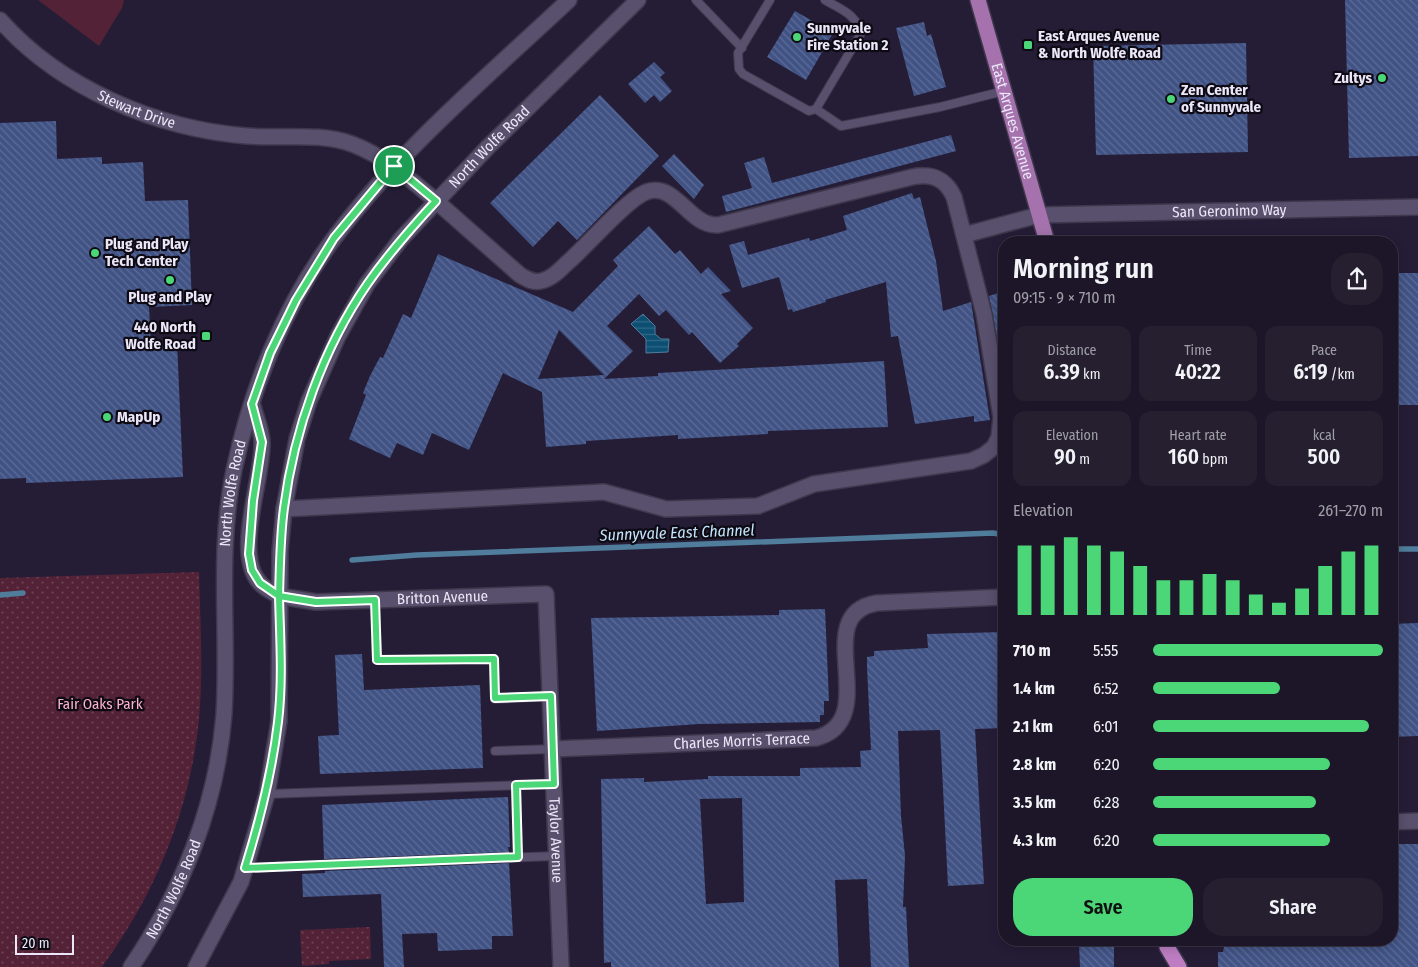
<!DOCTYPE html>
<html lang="en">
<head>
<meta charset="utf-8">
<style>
	:root { --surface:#1c1628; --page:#251f30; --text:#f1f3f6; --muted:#a09fa8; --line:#3a3545; --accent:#4bd677 }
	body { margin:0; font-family:"Fira Sans Condensed",sans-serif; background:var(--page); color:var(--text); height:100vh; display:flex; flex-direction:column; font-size:19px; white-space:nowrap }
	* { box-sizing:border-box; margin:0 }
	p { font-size:16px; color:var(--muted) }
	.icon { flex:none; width:28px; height:28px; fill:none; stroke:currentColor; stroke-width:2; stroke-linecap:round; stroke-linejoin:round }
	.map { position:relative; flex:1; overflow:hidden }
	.drawer { position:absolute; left:998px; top:236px; width:400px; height:710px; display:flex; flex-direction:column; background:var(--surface); border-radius:20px; box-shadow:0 2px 12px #0003,0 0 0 1px var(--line) }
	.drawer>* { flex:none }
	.scale { position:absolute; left:15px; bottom:12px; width:59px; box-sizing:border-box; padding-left:5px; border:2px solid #ebe7f8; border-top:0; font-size:14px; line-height:18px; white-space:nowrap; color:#ebe7f8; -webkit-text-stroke:4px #0d0a14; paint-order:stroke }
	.pin { position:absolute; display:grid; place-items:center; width:42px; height:42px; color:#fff; margin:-21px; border:2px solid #fff; border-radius:50%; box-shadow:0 1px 5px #0007 }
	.round { display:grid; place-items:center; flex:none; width:52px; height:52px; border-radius:20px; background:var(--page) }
	.summary { display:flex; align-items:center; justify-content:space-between; height:85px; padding:0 15px }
	h1 { font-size:28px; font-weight:600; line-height:38px }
	.metrics { display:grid; grid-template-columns:repeat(3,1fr); gap:8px; height:85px; padding:5px 15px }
	.metrics div { display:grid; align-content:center; border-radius:12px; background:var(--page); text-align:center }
	.metrics b { font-size:21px; font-weight:600 }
	.metrics small { font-size:14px; font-weight:400 }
	.metrics p { font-size:14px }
	.chart { height:140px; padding:10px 15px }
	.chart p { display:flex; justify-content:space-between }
	.chart svg { width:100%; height:90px; margin-top:5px; stroke:var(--accent); stroke-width:6 }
	.action { display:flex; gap:10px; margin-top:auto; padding:10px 15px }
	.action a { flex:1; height:58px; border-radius:20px; background:var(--accent); color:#111; font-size:20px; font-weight:600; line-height:58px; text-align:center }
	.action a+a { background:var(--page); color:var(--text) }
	ul { padding:0 15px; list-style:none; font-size:16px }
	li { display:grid; grid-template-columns:80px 60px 1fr; align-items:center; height:38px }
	li i { height:12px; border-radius:6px; background:var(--accent) }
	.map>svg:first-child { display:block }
	.green { fill:#532236 }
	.park { fill:url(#park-dots) }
	.water { fill:url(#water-rules); stroke:#4f7d9b }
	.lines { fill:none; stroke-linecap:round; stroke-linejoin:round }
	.stream { stroke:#4f7d9b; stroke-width:5.5 }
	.building { fill:url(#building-back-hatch); fill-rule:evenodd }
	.service-casing { stroke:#3f384d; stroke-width:10 }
	.minor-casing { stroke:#3f384d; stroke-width:18 }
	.tertiary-casing { stroke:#3f384d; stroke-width:18 }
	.secondary-casing { stroke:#3f384d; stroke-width:18 }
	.primary-casing { stroke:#3f384d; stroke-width:18 }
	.trunk-casing { stroke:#3f384d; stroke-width:18 }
	.service { stroke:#58506c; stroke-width:8 }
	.minor { stroke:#58506c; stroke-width:15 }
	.tertiary { stroke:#58506c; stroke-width:15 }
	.secondary { stroke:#58506c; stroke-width:15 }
	.primary { stroke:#a572ad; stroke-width:15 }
	.trunk { stroke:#be7dc2; stroke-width:15 }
	.route-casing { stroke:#fff; stroke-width:10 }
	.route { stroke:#4bd677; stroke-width:6 }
	.poi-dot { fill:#4bd677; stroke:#0d0a14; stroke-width:2 }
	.labels { text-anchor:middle; stroke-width:4.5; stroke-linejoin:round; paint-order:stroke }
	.poi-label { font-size:15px; font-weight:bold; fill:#ebe7f8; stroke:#0d0a14; text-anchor:start }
	.street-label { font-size:15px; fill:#ebe7f8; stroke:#0d0a14 }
	.park-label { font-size:15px; fill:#fcb1cb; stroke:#0d0a14 }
	.water-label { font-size:16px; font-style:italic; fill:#c4e5fc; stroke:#0d0a14 }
</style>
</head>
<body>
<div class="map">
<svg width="1418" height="967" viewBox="0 0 1418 967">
	<defs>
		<pattern id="park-dots" width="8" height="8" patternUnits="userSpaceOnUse" patternTransform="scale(1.25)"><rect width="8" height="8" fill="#532236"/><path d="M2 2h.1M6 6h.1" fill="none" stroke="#6c4254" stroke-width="1.8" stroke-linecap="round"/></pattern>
		<pattern id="water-rules" width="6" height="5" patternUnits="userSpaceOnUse" patternTransform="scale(1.25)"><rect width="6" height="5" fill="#0c4f73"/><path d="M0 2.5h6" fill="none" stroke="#306888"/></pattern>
		<pattern id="building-back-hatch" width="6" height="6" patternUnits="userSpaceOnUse" patternTransform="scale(1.25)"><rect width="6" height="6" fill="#415385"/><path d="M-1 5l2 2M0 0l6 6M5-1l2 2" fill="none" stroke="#5d6c97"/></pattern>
	</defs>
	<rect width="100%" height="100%" fill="#251d36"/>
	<path class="green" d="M38 0H124L122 8 99 46Z"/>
	<path class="park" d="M199 572C200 616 203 661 200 705 194 801 158 890 102 967H0V578Z
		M370 927 371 959 329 961V964L302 966 300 930Z"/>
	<path class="water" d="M643 314 655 326V334L661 339H669L668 352 646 353V339L631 324Z"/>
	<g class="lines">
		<path class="stream" d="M1391 549H1418
			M352 560 417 555 943 535 993 533 1004 535
			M0 595 23 593"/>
	</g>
	<path class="building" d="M1345 0H1418V156L1349 158Z
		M795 11 833 33 806 80 767 57Z
		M924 22 927 36 931 34 946 87 914 96 896 28Z
		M1246 43 1248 152 1096 155 1093 46Z
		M654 62 665 73 660 77 672 91 660 102 654 95 645 103 628 84Z
		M600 95 659 156 577 240 558 221 533 247 490 203Z
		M56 121 57 159 102 157V164L143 162 145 201 188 200 192 305 149 307 151 343 177 342 183 477 26 483V478L0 479V123Z
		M951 135 956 151 726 212 722 196 752 188 744 163 764 157 772 183Z
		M674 154 704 185 694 199 662 166Z
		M912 193 914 199 920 197 936 261 943 311 971 302 990 420 974 422V416L915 424 898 336 891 337 886 282 825 300 826 302 793 312 792 309 788 310 779 277 742 288 729 245 744 241 748 255 809 238 810 241 847 230 843 216Z
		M649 226 675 254 680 250 701 274 708 267 731 291 721 294 753 328 737 344 739 346 720 363 692 332 689 335 666 310 659 316 639 294 607 326 633 351 604 379 658 376V373L884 361 888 427 768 431V434L678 439V435L586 441V444L546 447 542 392 503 373 469 450 432 433 423 455 397 443 390 458 349 439 366 395 363 393 370 376 380 357 383 358 403 314 411 318 438 254 573 312 618 266 613 260ZM559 330 604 375 538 379Z
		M1391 273H1418V405H1391Z
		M1004 291V376L989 296Z
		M825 609 829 701H824V715H820V722L699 724 597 731 591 618 779 615V610Z
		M1418 623V736L1391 737V624Z
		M1004 632V728L975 729 984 884 948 886 940 730 898 731 901 816 905 856 903 907H906L909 967H871L867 879 835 880 839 967H611V962L604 963 601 779 644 778V782L708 779V776H800V768L861 767 860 751 871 750 867 667V657L874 656V651L928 648 927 634ZM742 798 744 902 706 904 700 799Z
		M362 654 364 690 480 685 483 768 320 774 318 736 339 735 335 655Z
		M508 797 510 847H508L509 852 324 859 322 805Z
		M1391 844H1418V967H1218V952H1223L1225 942H1229V940H1391Z
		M509 863 513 936H492V949L438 951 437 933 402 934 404 967H384L381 894 303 897 302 874 325 873V871Z
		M1114 942V967H1080L1079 944Z"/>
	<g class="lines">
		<defs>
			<path id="service" d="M696 0 742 48
				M770 0 738 53 739 69 743 74 809 111 816 109 860 35C859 15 840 9 825 0
				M816 109 841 126 940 107 1004 91
				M375 600 377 660 494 659 495 699 551 696
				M495 751 553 749
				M516 785 518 857
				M267 794 553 784
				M245 868 556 856"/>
			<g id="minor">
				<path id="s1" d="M964 235 1039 215 1418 207"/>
				<path d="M284 509 604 492 666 509 758 506 814 484 971 461 984 455 994 447 999 437 1001 417 984 314 954 197C945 178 932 173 912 177L718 225C689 227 676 181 646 192 626 200 585 248 566 264 559 271 551 279 541 281 533 283 527 279 520 275L436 201"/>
				<path id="s2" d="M279 596 316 602 546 594 561 967"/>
				<path id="s3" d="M553 749 816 738C885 720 807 614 877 603L1004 597"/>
				<path d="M1391 822 1418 821"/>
			</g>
			<g id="tertiary">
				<path id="s4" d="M0 20C60 88 157 129 247 136 282 139 319 132 352 144 384 156 410 179 436 201"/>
			</g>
			<g id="secondary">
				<path d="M253 406C256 418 262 431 262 443 263 479 233 554 260 583 265 589 273 592 279 596"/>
				<path id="s5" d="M131 967C182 892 217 805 224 714 229 633 217 551 234 470 251 389 285 303 335 237 402 148 488 76 569 0"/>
				<path id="s6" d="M196 967 241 882 267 794 279 721 280 552 284 509 297 439 309 401 338 336 367 284 401 239 488 147 638 0"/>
			</g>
			<g id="primary">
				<path id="s7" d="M978 0 1047 242"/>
			</g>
			<path id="trunk" d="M1167 947 1179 967"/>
		</defs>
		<use href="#service" class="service-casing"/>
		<use href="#minor" class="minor-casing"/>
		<use href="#tertiary" class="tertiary-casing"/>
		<use href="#secondary" class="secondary-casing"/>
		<use href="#primary" class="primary-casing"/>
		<use href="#trunk" class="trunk-casing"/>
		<use href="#service" class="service"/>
		<use href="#minor" class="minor"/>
		<use href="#tertiary" class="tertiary"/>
		<use href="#secondary" class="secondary"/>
		<use href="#primary" class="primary"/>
		<use href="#trunk" class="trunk"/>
	</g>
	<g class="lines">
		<defs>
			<path id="route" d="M394 166 334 238 296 300 270 353 252 404 262 442 253 501 249 554 252 570 260 583 279 596C280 637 283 681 278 722 272 772 260 820 245 868L518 857 516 785 554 784 551 696 495 698 494 659 377 660 375 600 316 602 279 596C280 567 280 537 284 508 294 430 323 348 368 283 389 253 412 227 436 201L394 166"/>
		</defs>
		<use href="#route" class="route-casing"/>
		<use href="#route" class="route"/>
	</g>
	<g class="poi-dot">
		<circle cx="797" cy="37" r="5"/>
		<rect x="1023" y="40" width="10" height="10" rx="2.5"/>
		<circle cx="1382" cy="78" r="5"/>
		<circle cx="1171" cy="99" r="5"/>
		<circle cx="95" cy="253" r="5"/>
		<circle cx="170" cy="280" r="5"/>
		<rect x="201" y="331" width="10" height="10" rx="2.5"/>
		<circle cx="107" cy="417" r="5"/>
	</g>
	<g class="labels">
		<g class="poi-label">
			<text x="807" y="33">Sunnyvale<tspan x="807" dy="17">Fire Station 2</tspan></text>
			<text x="1038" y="41">East Arques Avenue<tspan x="1038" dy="17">&amp; North Wolfe Road</tspan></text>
			<text x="1372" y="83" text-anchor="end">Zultys</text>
			<text x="1181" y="95">Zen Center<tspan x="1181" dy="17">of Sunnyvale</tspan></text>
			<text x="105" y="249">Plug and Play<tspan x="105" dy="17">Tech Center</tspan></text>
			<text x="170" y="302" text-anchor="middle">Plug and Play</text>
			<text x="196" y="332" text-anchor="end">440 North<tspan x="196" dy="17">Wolfe Road</tspan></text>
			<text x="117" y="422">MapUp</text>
		</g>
		<g class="street-label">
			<text dy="5" stroke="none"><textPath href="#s4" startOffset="165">Stewart Drive</textPath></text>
			<text dy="5" stroke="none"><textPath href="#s7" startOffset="126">East Arques Avenue</textPath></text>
			<text dy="5" stroke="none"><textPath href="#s6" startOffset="900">North Wolfe Road</textPath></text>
			<text dy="5" stroke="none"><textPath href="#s1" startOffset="268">San Geronimo Way</textPath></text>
			<text dy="5" stroke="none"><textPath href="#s5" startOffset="494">North Wolfe Road</textPath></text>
			<text dy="5" stroke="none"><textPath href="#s2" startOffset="164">Britton Avenue</textPath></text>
			<text dy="5" stroke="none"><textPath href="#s3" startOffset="189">Charles Morris Terrace</textPath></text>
			<text dy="5" stroke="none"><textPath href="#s2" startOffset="514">Taylor Avenue</textPath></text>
			<text dy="5" stroke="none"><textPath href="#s5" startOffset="89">North Wolfe Road</textPath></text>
		</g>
		<g class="park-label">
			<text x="100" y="709">Fair Oaks Park</text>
		</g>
		<g class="water-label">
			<text transform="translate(677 532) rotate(-2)" y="6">Sunnyvale East Channel</text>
		</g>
	</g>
</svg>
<div class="scale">20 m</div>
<div class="pin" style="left:394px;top:166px;background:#1e9e55"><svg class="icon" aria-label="arrive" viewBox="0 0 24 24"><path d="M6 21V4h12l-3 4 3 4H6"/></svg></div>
<section class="drawer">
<div class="summary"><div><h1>Morning run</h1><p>09:15 · 9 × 710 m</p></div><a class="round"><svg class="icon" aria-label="share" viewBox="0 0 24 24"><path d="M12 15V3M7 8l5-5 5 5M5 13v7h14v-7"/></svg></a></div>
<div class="metrics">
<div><p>Distance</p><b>6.39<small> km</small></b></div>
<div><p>Time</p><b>40:22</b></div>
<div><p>Pace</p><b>6:19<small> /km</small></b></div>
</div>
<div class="metrics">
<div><p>Elevation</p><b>90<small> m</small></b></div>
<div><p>Heart rate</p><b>160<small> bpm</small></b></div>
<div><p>kcal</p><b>500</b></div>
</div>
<div class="chart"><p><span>Elevation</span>261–270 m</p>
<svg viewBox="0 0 160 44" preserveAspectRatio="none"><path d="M5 44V10M15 44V10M25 44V6M35 44V10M45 44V13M55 44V20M65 44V27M75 44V27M85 44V24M95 44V27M105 44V34M115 44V38M125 44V31M135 44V20M145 44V13M155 44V10"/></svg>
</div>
<ul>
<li><b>710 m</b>5:55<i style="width:100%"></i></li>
<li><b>1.4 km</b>6:52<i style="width:55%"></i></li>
<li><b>2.1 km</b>6:01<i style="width:94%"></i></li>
<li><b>2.8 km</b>6:20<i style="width:77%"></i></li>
<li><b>3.5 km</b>6:28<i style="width:71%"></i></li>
<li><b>4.3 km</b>6:20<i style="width:77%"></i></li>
</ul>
<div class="action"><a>Save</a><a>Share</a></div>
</section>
</div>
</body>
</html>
